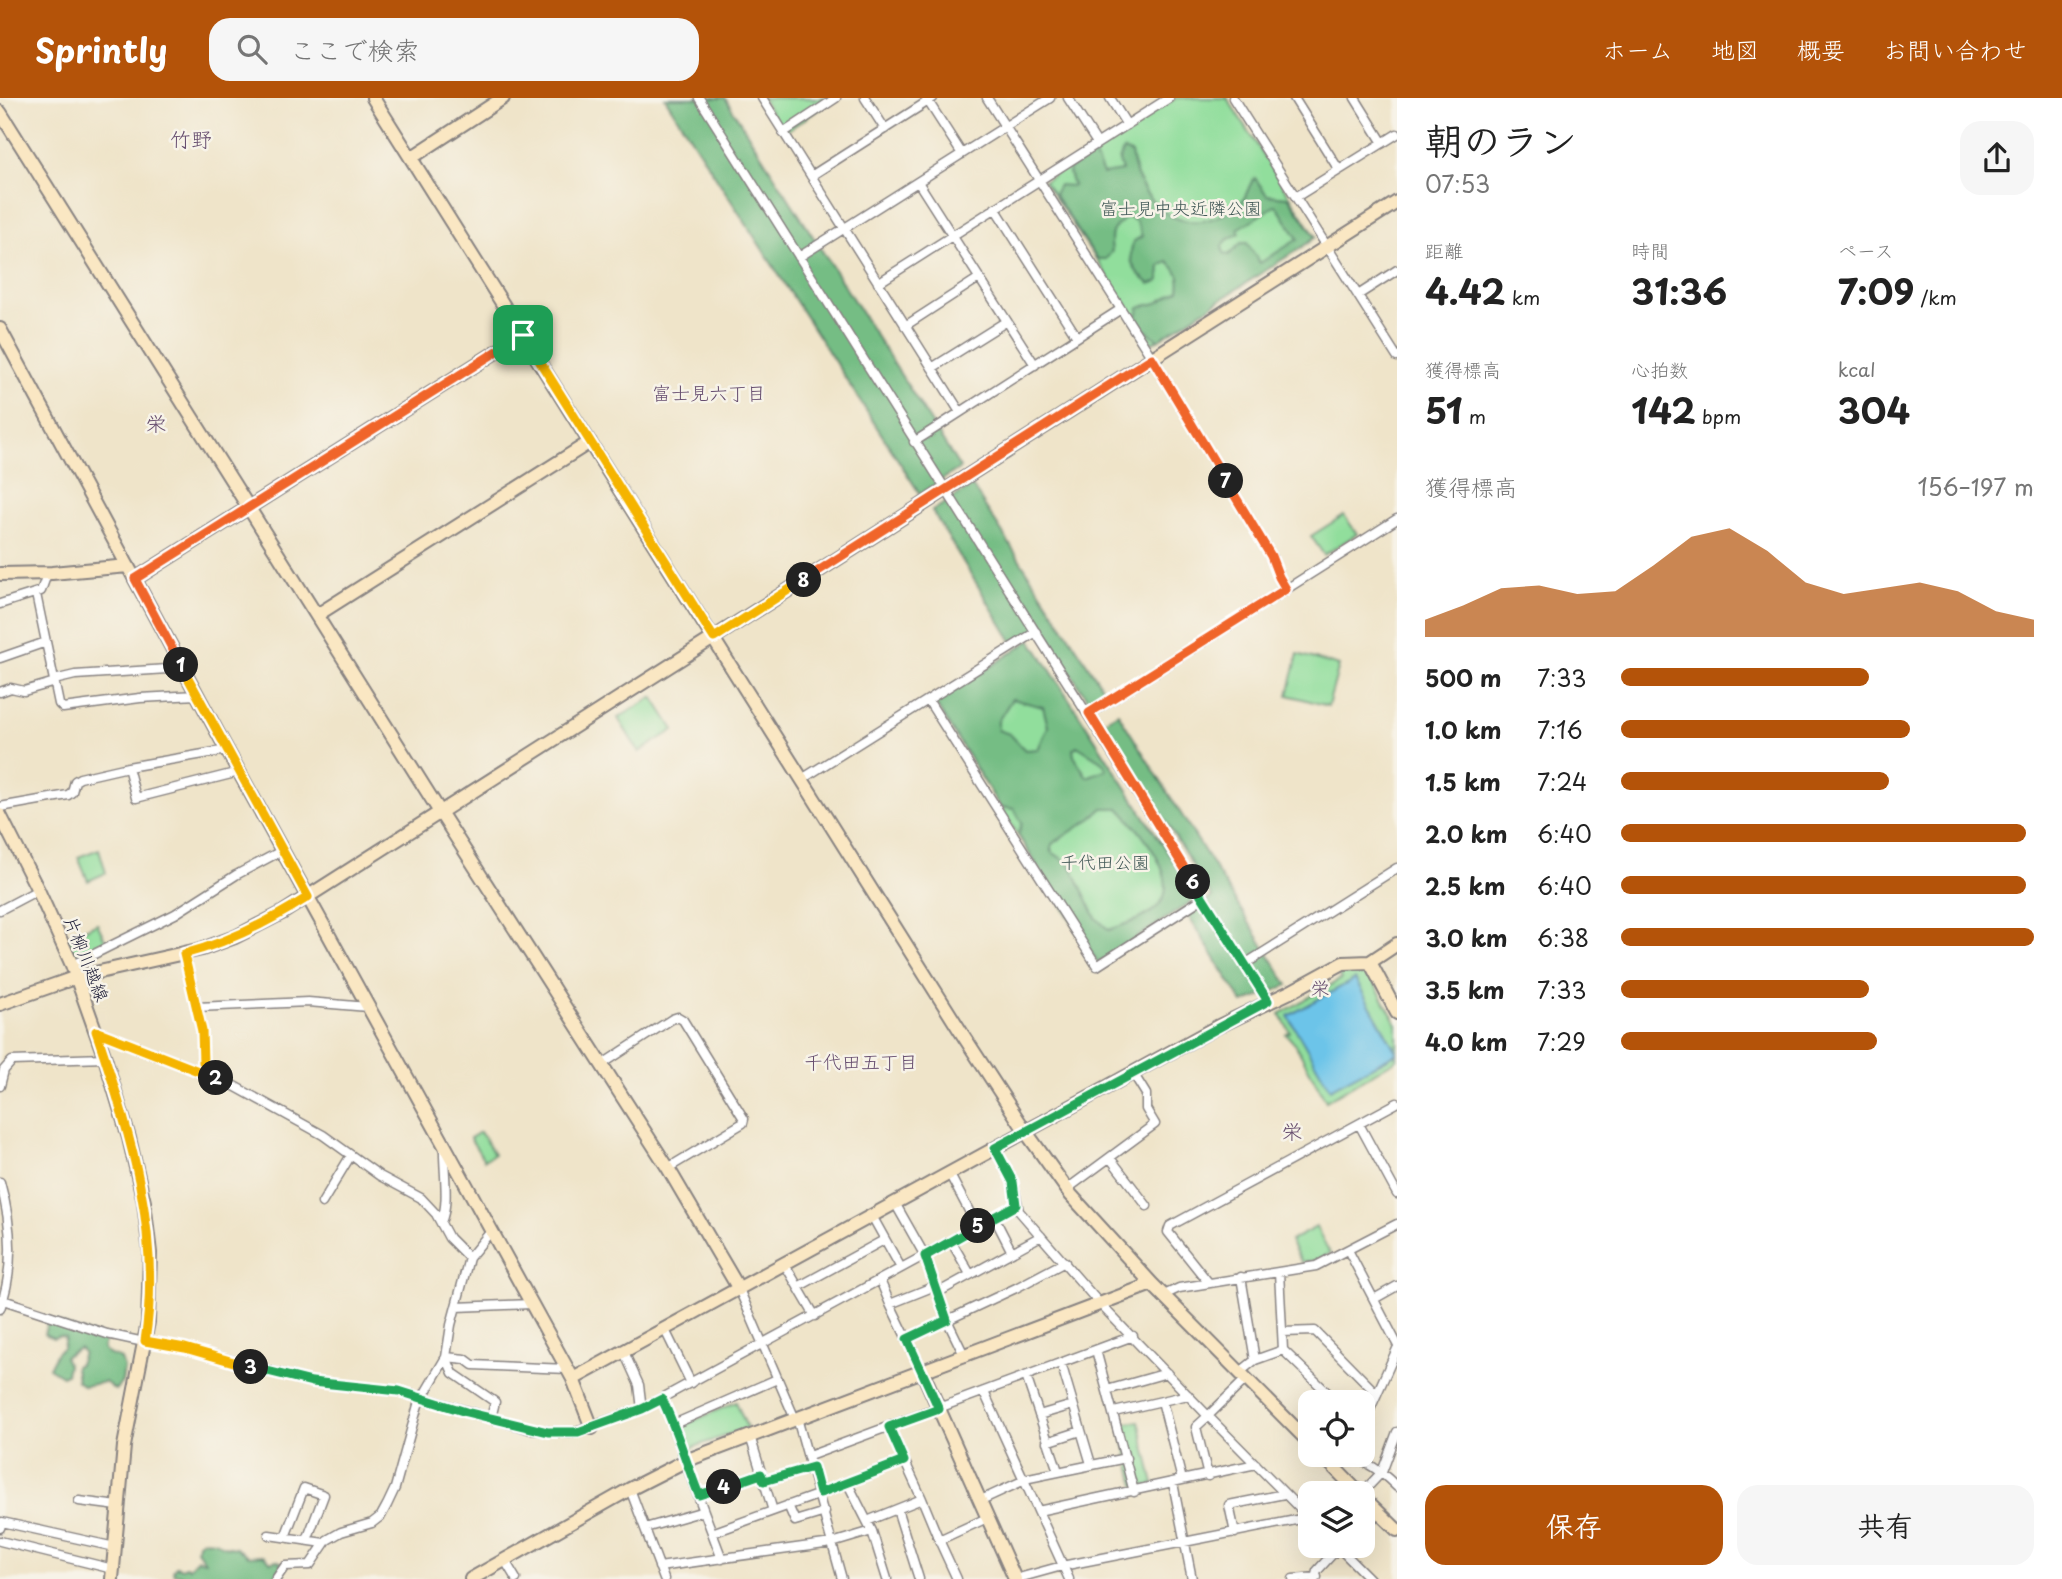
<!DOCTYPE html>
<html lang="ja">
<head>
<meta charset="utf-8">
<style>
	:root { --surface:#fff; --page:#f6f6f6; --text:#222; --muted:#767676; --accent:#b45309 }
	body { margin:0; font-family:"Playpen Sans","Klee One",sans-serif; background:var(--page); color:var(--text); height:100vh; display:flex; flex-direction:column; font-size:26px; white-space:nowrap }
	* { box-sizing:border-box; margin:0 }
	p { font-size:23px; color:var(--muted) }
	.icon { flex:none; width:38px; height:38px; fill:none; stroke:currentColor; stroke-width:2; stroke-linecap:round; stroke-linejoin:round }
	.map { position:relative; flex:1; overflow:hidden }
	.details { display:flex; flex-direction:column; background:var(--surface); width:665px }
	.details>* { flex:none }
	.controls { position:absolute; left:1298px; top:1292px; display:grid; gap:14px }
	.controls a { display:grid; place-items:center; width:77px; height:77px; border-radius:14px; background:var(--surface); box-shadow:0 7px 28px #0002; font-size:35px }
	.pin { position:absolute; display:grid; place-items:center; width:60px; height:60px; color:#fff; margin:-30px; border-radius:14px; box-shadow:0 4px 10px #0006 }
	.km { position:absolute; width:35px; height:35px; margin:-18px; border-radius:50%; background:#222; color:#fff; font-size:19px; line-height:35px; text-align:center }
	.round { display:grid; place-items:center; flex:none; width:74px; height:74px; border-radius:21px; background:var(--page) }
	.headline { display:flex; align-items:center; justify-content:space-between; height:119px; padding:0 28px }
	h1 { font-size:38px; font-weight:700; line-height:52px }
	.metrics { display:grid; grid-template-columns:repeat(3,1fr); gap:10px; height:119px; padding:7px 28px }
	.metrics div { display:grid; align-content:center }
	.metrics b { font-size:35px; font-weight:700 }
	.metrics small { font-size:19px; font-weight:400 }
	.metrics p { font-size:19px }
	.chart { height:196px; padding:14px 28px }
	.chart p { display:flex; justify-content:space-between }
	.chart svg { width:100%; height:126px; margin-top:7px; fill:var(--accent); opacity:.7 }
	.button { display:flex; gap:14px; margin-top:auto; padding:14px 28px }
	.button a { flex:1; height:80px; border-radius:21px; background:var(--accent); color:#fff; font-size:28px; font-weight:700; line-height:80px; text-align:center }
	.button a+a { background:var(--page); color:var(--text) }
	ul { padding:0 28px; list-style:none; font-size:23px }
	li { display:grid; grid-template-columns:112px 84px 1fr; align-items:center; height:52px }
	li i { height:18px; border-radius:9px; background:var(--accent) }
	header { display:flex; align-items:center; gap:42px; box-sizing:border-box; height:98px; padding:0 35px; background:var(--accent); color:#fff }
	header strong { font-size:33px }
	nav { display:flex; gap:38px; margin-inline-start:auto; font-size:24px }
	.search { width:490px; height:63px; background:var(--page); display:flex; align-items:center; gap:18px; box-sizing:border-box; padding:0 24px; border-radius:21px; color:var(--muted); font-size:26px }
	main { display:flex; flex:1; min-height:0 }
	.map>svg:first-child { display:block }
	.green { fill:#91de9c; stroke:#5a806c; stroke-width:2 }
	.forest { fill:#74bd84; stroke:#4b7060; stroke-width:2; fill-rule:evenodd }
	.water { fill:#6cc4e9; stroke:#477392; stroke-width:2 }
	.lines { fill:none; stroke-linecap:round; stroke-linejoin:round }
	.street-casing { stroke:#888382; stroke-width:11 }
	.secondary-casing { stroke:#888382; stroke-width:16 }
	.street { stroke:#fff; stroke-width:8 }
	.secondary { stroke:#fae7c3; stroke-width:12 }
	.split-1-casing { stroke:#fff; stroke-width:14 }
	.split-2-casing { stroke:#fff; stroke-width:14 }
	.split-3-casing { stroke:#fff; stroke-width:14 }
	.split-4-casing { stroke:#fff; stroke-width:14 }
	.split-5-casing { stroke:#fff; stroke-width:14 }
	.split-6-casing { stroke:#fff; stroke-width:14 }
	.split-7-casing { stroke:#fff; stroke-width:14 }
	.split-8-casing { stroke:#fff; stroke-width:14 }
	.split-9-casing { stroke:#fff; stroke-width:14 }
	.split-1 { stroke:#f0652b; stroke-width:9 }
	.split-2 { stroke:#f5b400; stroke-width:9 }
	.split-3 { stroke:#f5b400; stroke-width:9 }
	.split-4 { stroke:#22a559; stroke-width:9 }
	.split-5 { stroke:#22a559; stroke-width:9 }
	.split-6 { stroke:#22a559; stroke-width:9 }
	.split-7 { stroke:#f0652b; stroke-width:9 }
	.split-8 { stroke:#f0652b; stroke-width:9 }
	.split-9 { stroke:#f5b400; stroke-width:9 }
	.labels { text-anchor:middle; stroke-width:5; stroke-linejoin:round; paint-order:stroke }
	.park-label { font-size:18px; fill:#435a58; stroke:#f7f3e8 }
	.street-label { font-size:18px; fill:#22223b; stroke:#f7f3e8 }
	.neighbourhood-label { font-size:19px; fill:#674e6f; stroke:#f7f3e8 }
	.quarter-label { font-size:21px; fill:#674e6f; stroke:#f7f3e8 }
</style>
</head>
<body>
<header>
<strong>Sprintly</strong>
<div class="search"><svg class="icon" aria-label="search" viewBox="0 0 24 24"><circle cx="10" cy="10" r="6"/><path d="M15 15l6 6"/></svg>ここで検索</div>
<nav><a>ホーム</a><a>地図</a><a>概要</a><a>お問い合わせ</a></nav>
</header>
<main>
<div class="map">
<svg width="1397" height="1481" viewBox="0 0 1397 1481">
	<rect width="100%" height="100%" fill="#f7f3e8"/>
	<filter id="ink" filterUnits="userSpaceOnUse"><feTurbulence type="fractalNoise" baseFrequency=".0143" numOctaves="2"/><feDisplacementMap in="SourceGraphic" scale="14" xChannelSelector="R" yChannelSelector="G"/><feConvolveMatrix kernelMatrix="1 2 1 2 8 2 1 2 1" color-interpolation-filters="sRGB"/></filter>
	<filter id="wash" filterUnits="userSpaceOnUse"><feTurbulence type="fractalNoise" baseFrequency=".00686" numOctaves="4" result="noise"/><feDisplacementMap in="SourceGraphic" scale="28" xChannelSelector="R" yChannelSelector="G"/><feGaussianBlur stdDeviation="1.57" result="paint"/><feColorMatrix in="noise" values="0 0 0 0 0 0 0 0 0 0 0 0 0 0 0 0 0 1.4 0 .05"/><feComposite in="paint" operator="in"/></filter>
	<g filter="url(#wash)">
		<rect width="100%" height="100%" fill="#efe4c9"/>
		<path class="green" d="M762 0H836L783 35Z
			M1176 0H1227L1316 139 1152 245 1044 83Z
			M1344 417 1357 436 1324 457 1311 438Z
			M1031 542 1197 800 1098 865 935 605Z
			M1298 556 1339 568 1328 608 1288 597Z
			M653 599 674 632 639 654 618 620Z
			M99 751 106 775 88 783 78 759Z
			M97 825 108 848 76 862 66 841Z
			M1344 871 1367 872 1397 926V961L1326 1003 1295 946 1286 936 1290 934 1280 916 1341 881 1338 875Z
			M480 1034 494 1056 484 1062 470 1040Z
			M1316 1129 1330 1155 1317 1162 1302 1165 1290 1143Z
			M736 1304 747 1330 686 1352 677 1330Z
			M1139 1323 1154 1386 1139 1389 1135 1387 1120 1327Z"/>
		<path class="forest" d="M665 0H725L960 370 920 396Z
			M1123 52 1131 55C1140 112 1188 146 1239 106 1249 98 1247 87 1255 80L1267 97 1288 99 1315 138 1311 143 1158 242 1136 223 1139 209 1157 205 1179 192C1181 179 1179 173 1168 164L1160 168 1159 183 1150 186C1134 174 1127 164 1133 144L1142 138 1136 123 1128 119C1112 130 1109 133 1112 153L1106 161H1097L1054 96 1059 87 1073 88 1068 72 1094 56 1103 76 1122 73 1119 63ZM1276 107 1298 141 1260 165 1247 145H1241L1229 157 1224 155 1222 149 1227 142 1240 135 1238 131Z
			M972 388 1104 592 1088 602 1041 528 1013 545 932 413Z
			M1031 542 1197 800 1098 865 1018 737 1022 725 1014 711 1000 709 935 605ZM1012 601 1043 609 1048 629 1038 651 1025 652 1010 636 998 632V623ZM1077 648 1101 663 1107 671 1087 679 1074 658 1073 651ZM1103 710H1119C1138 730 1184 782 1158 808 1146 821 1125 826 1109 832L1096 820 1070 766 1052 754V746L1092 720Z
			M1118 615 1288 887 1243 905 1187 816 1212 799 1104 623Z
			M48 1221 102 1240 105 1244 103 1250C109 1259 113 1257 121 1261L124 1270 122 1284 115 1292 105 1284 84 1288 77 1283 75 1268 79 1266 83 1254 79 1250 64 1259 68 1267 66 1276 62 1278 49 1270 57 1254 63 1250 65 1239 59 1238 53 1240 44 1236Z
			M202 1442 216 1443 223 1448 236 1450 249 1458 263 1457 271 1464 276 1462 283 1465 273 1481H187L179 1476H174L173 1473 176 1468 182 1470 186 1468 189 1470 197 1461 205 1463 197 1452 198 1445Z"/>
		<path class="water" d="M1355 881 1397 955 1330 991 1288 918Z"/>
	</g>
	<g filter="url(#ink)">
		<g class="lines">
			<defs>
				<path id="street" d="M699 0 1268 903
					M762 0 960 314
					M865 0 885 31
					M926 0 962 56
					M987 0 1152 260 1271 458 1279 479 1286 491
					M1068 0 1097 45
					M1110 0 1127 27
					M1233 0 1397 259
					M1294 0 1339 72
					M1355 0 1383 45
					M783 35 836 0
					M811 78 933 0
					M918 84 1035 267
					M1296 99 1397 36
					M995 110 1077 239
					M799 159 1050 0
					M878 185 1169 0
					M1358 197 1397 172
					M905 228 979 180
					M932 270 1007 223
					M914 344 1121 211
					M0 506 41 493 47 476
					M46 544 54 582
					M0 560 46 544 36 496
					M183 570 75 577 54 582 59 606 63 610 140 600 197 597
					M0 594 11 590 24 593 55 584
					M928 602 1097 868 1203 800
					M1089 616 1397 421
					M227 652 128 669 136 700 239 674
					M802 681 1036 534
					M0 709 68 697 72 694 75 683 80 680 128 669
					M0 812 38 792
					M184 856 197 909 308 904 368 909
					M1245 866 1397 770
					M72 867 175 816 236 777 283 752
					M96 933 227 984 203 964 202 933 197 909
					M601 967 672 921 678 919 683 922 744 1021 743 1025 668 1070
					M227 984 323 1037 380 1078 421 1100 436 1116 449 1140 469 1160
					M0 988 4 972 12 963 105 960
					M1359 1026 1397 1096
					M995 1050 1013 1084 1019 1113 1100 1206 1208 1318 1246 1281
					M1110 1060 1147 1108
					M949 1075 977 1128
					M0 1084C12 1126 15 1169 0 1211
					M1067 1091 1155 1026 1146 1011V996L1133 975
					M322 1105 351 1057
					M895 1105 925 1158 947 1222 965 1259
					M872 1118 901 1170
					M994 1119 1012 1154
					M441 1124C450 1105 443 1071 444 1048
					M951 1143 1016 1107
					M1348 1152 1397 1246
					M784 1165 815 1218
					M1279 1174 1283 1252 1337 1304
					M1241 1179 1255 1262
					M880 1182 890 1206 935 1188
					M1208 1184 1168 1134 1170 1128 1397 1005
					M798 1189 884 1142
					M739 1191 795 1321
					M937 1195 1041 1138
					M1164 1197 1179 1190 1316 1168 1397 1126
					M0 1201 107 1236 144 1244
					M1374 1201 1397 1188
					M890 1206 907 1241
					M456 1209 532 1206
					M665 1232 691 1285
					M1282 1234 1315 1233 1377 1296
					M145 1243 185 1250 311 1284 399 1293 532 1332 570 1335 642 1311 951 1143 970 1176
					M1096 1252 1134 1394
					M624 1254 639 1287 642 1311
					M446 1259 465 1261 473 1267 568 1271
					M446 1259 453 1275 495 1304 491 1320
					M1061 1265 1091 1366
					M1240 1274 1255 1262 1283 1252
					M923 1275 907 1241 1016 1190 1065 1164
					M1026 1278 1058 1373
					M1107 1292 1167 1275
					M984 1294 1069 1481
					M661 1301 674 1326 685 1363 722 1461
					M1162 1303 1182 1382
					M1114 1314 1188 1297
					M1039 1317 1073 1307
					M797 1320 842 1481
					M674 1326 777 1281
					M1363 1327 1397 1251
					M750 1338 773 1413
					M1047 1344 1081 1333
					M809 1358 1133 1238
					M1329 1365C1354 1350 1380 1372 1397 1389
					M1208 1378 1196 1329 1208 1318 1311 1422
					M764 1383 813 1369
					M847 1384 872 1433 887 1481
					M1173 1385 1192 1481
					M630 1391 664 1481
					M820 1395 904 1363
					M1362 1395 1382 1374 1397 1334
					M699 1397 761 1376
					M922 1401 939 1442
					M79 1403 118 1408
					M979 1403 1029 1380 1126 1360
					M788 1407 795 1423 825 1414
					M897 1411 919 1481
					M1038 1413 1256 1366
					M867 1423 922 1401 889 1329
					M0 1430 2 1424 115 1449
					M645 1430 704 1413
					M712 1435 820 1396
					M1235 1435 1229 1407 1284 1396
					M269 1437 324 1445
					M285 1439 304 1390 324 1397 307 1442
					M0 1443 113 1471
					M1336 1447 1370 1481
					M504 1461 516 1481
					M659 1469 832 1445 872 1433
					M276 1481 285 1468 310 1467 327 1442 341 1434 372 1425 381 1418 387 1407 395 1390 418 1307 446 1259 451 1227 469 1160 492 1132
					M957 1481 939 1442 987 1420
					M1015 1481 1062 1468 1311 1419
					M1293 1481 1317 1479
					M1315 1481 1317 1473 1338 1450"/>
				<path id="secondary" d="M373 0 961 934 1026 1034 1071 1097 1152 1186 1311 1346
					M0 14 440 714 668 1070 739 1191
					M411 60 503 0
					M0 231 227 652 573 1281 592 1330
					M0 476 52 475 128 468
					M135 481 523 237
					M317 517 590 344
					M0 717 38 792 72 867 105 960 129 1040 144 1104 150 1155 148 1224 124 1348 112 1481
					M1370 864 1397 915
					M0 906 77 879 202 851 235 839 282 815 1397 104
					M923 1275 1015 1481
					M573 1281 1217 929 1290 894 1343 865 1370 864 1397 846
					M1321 1356 1359 1395
					M1363 1399 1397 1432
					M471 1481 630 1391 685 1363 1152 1186"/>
			</defs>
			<use href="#street" class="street-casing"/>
			<use href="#secondary" class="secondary-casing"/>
			<use href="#street" class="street"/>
			<use href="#secondary" class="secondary"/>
		</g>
	</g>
	<g class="lines" filter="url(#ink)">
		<defs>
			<path id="split-1" d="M181 567 135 481 523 237"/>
			<path id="split-2" d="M181 567 308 799C269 824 230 844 184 856L202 933 203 964 227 984 216 980"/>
			<path id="split-3" d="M216 980 96 933C130 1033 162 1137 145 1243L185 1250 251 1269"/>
			<path id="split-4" d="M251 1269 312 1284 399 1293 466 1314 548 1334H578L642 1311 662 1301C677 1332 686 1365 699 1397L724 1389"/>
			<path id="split-5" d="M724 1389 761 1376 764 1383 813 1369 820 1395 904 1363 889 1329 939 1311 907 1241 947 1222 925 1158 978 1128"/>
			<path id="split-6" d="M978 1128 1016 1107 1013 1084 995 1050 1268 903 1193 784"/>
			<path id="split-7" d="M1193 784 1089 615 1286 491 1279 479 1271 458 1226 383"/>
			<path id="split-8" d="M804 482 1152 260 1226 383"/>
			<path id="split-9" d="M523 237 714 540 804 482"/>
		</defs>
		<use href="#split-1" class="split-1-casing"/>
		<use href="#split-2" class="split-2-casing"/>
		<use href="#split-3" class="split-3-casing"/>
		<use href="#split-4" class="split-4-casing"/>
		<use href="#split-5" class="split-5-casing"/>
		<use href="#split-6" class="split-6-casing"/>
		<use href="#split-7" class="split-7-casing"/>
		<use href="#split-8" class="split-8-casing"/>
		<use href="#split-9" class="split-9-casing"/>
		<use href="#split-1" class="split-1"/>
		<use href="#split-2" class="split-2"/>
		<use href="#split-3" class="split-3"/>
		<use href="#split-4" class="split-4"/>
		<use href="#split-5" class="split-5"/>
		<use href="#split-6" class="split-6"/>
		<use href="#split-7" class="split-7"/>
		<use href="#split-8" class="split-8"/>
		<use href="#split-9" class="split-9"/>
	</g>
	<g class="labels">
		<g class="park-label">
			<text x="1181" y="117">富士見中央近隣公園</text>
			<text x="1105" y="771">千代田公園</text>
		</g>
		<g class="street-label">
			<text transform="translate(86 861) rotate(68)" y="6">片柳川越線</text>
		</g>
		<g class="neighbourhood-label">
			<text x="709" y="302">富士見六丁目</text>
			<text x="1320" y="897">栄</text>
			<text x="861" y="971">千代田五丁目</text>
		</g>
		<g class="quarter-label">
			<text x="191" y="49">竹野</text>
			<text x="156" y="333">栄</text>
			<text x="1292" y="1041">栄</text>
		</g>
	</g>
</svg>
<div class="controls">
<a><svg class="icon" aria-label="locate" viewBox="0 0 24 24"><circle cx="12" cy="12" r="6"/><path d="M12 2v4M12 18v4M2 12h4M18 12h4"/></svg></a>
<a><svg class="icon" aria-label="layers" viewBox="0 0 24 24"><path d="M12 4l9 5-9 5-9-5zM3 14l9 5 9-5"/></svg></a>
</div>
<div class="pin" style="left:523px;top:237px;background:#1e9e55"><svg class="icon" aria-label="arrive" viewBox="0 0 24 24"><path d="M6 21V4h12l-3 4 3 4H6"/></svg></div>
<b class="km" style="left:181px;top:567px">1</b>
<b class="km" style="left:216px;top:980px">2</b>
<b class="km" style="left:251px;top:1269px">3</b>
<b class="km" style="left:724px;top:1389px">4</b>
<b class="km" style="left:978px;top:1128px">5</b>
<b class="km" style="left:1193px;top:784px">6</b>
<b class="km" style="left:1226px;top:383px">7</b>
<b class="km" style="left:804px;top:482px">8</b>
</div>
<section class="details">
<div class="headline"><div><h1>朝のラン</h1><p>07:53</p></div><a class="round"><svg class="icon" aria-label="share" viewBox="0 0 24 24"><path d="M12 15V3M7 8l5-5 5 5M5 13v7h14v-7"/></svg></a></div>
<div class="metrics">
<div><p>距離</p><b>4.42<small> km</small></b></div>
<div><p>時間</p><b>31:36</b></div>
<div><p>ペース</p><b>7:09<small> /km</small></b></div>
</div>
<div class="metrics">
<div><p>獲得標高</p><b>51<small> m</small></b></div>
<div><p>心拍数</p><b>142<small> bpm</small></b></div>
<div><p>kcal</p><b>304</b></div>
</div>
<div class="chart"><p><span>獲得標高</span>156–197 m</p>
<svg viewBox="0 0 160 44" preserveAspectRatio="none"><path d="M0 44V38L10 33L20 27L30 26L40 29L50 28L60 19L70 9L80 6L90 14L100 25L110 29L120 27L130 25L140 28L150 35L160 38V44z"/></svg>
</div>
<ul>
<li><b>500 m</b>7:33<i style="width:60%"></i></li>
<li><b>1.0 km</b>7:16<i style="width:70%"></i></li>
<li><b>1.5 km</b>7:24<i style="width:65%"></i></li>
<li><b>2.0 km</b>6:40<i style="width:98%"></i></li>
<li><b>2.5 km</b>6:40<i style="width:98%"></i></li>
<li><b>3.0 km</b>6:38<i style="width:100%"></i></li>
<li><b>3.5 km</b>7:33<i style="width:60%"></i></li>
<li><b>4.0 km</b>7:29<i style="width:62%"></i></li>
</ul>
<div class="button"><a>保存</a><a>共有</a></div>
</section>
</main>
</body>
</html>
